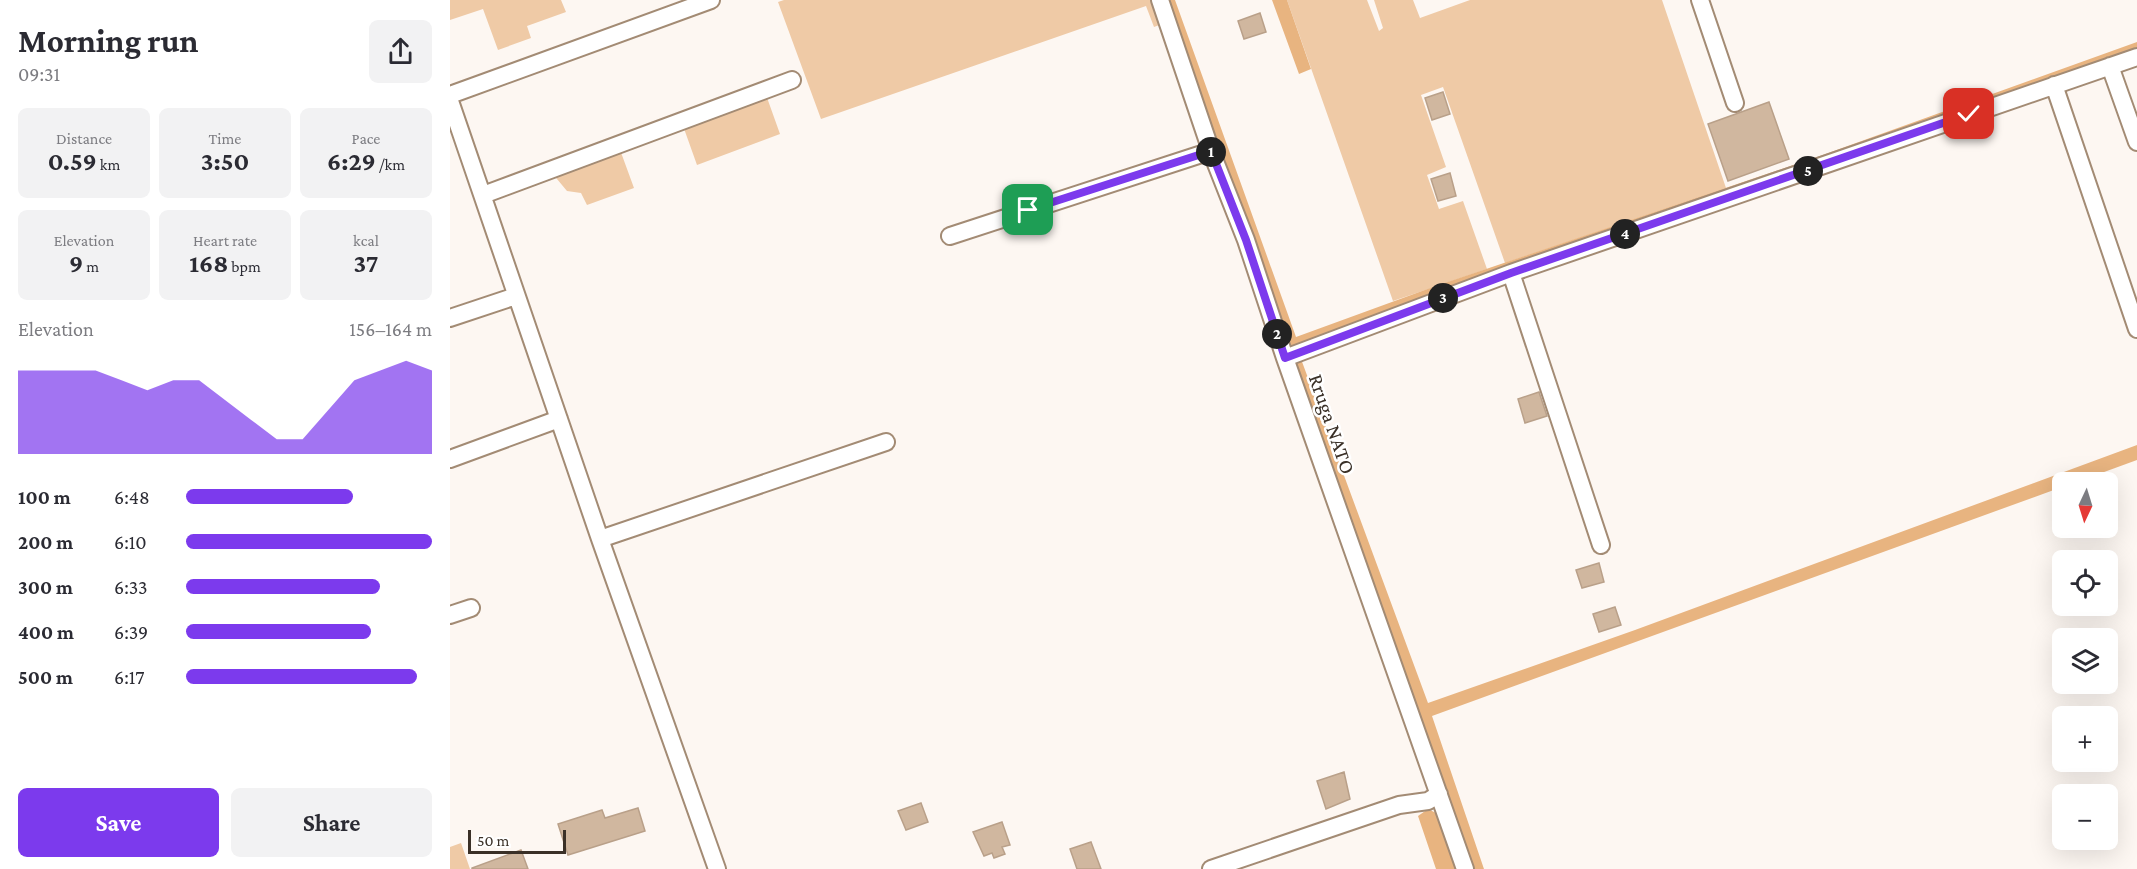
<!DOCTYPE html>
<html lang="en">
<head>
<meta charset="utf-8">
<style>
	:root { --surface:#fff; --page:#f2f2f3; --text:#2b2b33; --muted:#7c7c81; --accent:#7c3aed }
	body { margin:0; font-family:"Crimson Pro",serif; background:var(--page); color:var(--text); height:100vh; display:flex; flex-direction:column; font-size:22px; white-space:nowrap }
	* { box-sizing:border-box; margin:0 }
	p { font-size:20px; color:var(--muted) }
	.icon { flex:none; width:33px; height:33px; fill:none; stroke:currentColor; stroke-width:2; stroke-linecap:round; stroke-linejoin:round }
	.map { position:relative; flex:1; overflow:hidden }
	.details { display:flex; flex-direction:column; background:var(--surface); width:450px }
	.details>* { flex:none }
	.needle { width:39px; rotate:184deg }
	.fabs { position:absolute; left:1602px; top:472px; display:grid; gap:12px }
	.fabs a { display:grid; place-items:center; width:66px; height:66px; border-radius:9px; background:var(--surface); box-shadow:0 6px 24px #0002; font-size:30px }
	.scale { position:absolute; left:18px; bottom:15px; width:98px; box-sizing:border-box; padding-left:6px; border:3px solid #3a3027; border-top:0; font-size:16px; line-height:21px; white-space:nowrap; color:#3a3027; -webkit-text-stroke:4px #fff; paint-order:stroke }
	.pin { position:absolute; display:grid; place-items:center; width:51px; height:51px; color:#fff; margin:-26px; border-radius:12px; box-shadow:0 3px 9px #0006 }
	.km { position:absolute; width:30px; height:30px; margin:-15px; border-radius:50%; background:#222; color:#fff; font-size:16px; line-height:30px; text-align:center }
	.round { display:grid; place-items:center; flex:none; width:63px; height:63px; border-radius:9px; background:var(--page) }
	.summary { display:flex; align-items:center; justify-content:space-between; height:102px; padding:0 18px }
	h1 { font-size:33px; font-weight:700; line-height:45px }
	.stats { display:grid; grid-template-columns:repeat(3,1fr); gap:9px; height:102px; padding:6px 18px }
	.stats div { display:grid; align-content:center; border-radius:9px; background:var(--page); text-align:center }
	.stats b { font-size:26px; font-weight:700 }
	.stats small { font-size:16px; font-weight:400 }
	.stats p { font-size:16px }
	.chart { height:168px; padding:12px 18px }
	.chart p { display:flex; justify-content:space-between }
	.chart svg { width:100%; height:108px; margin-top:6px; fill:var(--accent); opacity:.7 }
	.primary-button { display:flex; gap:12px; margin-top:auto; padding:12px 18px }
	.primary-button a { flex:1; height:69px; border-radius:9px; background:var(--accent); color:#fff; font-size:24px; font-weight:700; line-height:69px; text-align:center }
	.primary-button a+a { background:var(--page); color:var(--text) }
	ul { padding:0 18px; list-style:none; font-size:20px }
	li { display:grid; grid-template-columns:96px 72px 1fr; align-items:center; height:45px }
	li i { height:15px; border-radius:8px; background:var(--accent) }
	main { display:flex; flex:1; min-height:0 }
	.map>svg:first-child { display:block }
	.green { fill:#efcaa6 }
	.forest { fill:#e8b480 }
	.building { fill:#d0b79f; stroke:#b9a089; stroke-width:1.5 }
	.lines { fill:none; stroke-linecap:round; stroke-linejoin:round }
	.minor-casing { stroke:#a38b74; stroke-width:20 }
	.minor { stroke:#fff; stroke-width:16 }
	.route-casing { stroke:#fff; stroke-width:12 }
	.route { stroke:#7c3aed; stroke-width:8 }
	.labels { text-anchor:middle; stroke-width:5; stroke-linejoin:round; paint-order:stroke }
	.street-label { font-size:21px; fill:#3a3027; stroke:#fff }
</style>
</head>
<body>
<main>
<section class="details">
<div class="summary"><div><h1>Morning run</h1><p>09:31</p></div><a class="round"><svg class="icon" aria-label="share" viewBox="0 0 24 24"><path d="M12 15V3M7 8l5-5 5 5M5 13v7h14v-7"/></svg></a></div>
<div class="stats">
<div><p>Distance</p><b>0.59<small> km</small></b></div>
<div><p>Time</p><b>3:50</b></div>
<div><p>Pace</p><b>6:29<small> /km</small></b></div>
</div>
<div class="stats">
<div><p>Elevation</p><b>9<small> m</small></b></div>
<div><p>Heart rate</p><b>168<small> bpm</small></b></div>
<div><p>kcal</p><b>37</b></div>
</div>
<div class="chart"><p><span>Elevation</span>156–164 m</p>
<svg viewBox="0 0 160 44" preserveAspectRatio="none"><path d="M0 44V10L10 10L20 10L30 10L40 14L50 18L60 14L70 14L80 22L90 30L100 38L110 38L120 26L130 14L140 10L150 6L160 10V44z"/></svg>
</div>
<ul>
<li><b>100 m</b>6:48<i style="width:68%"></i></li>
<li><b>200 m</b>6:10<i style="width:100%"></i></li>
<li><b>300 m</b>6:33<i style="width:79%"></i></li>
<li><b>400 m</b>6:39<i style="width:75%"></i></li>
<li><b>500 m</b>6:17<i style="width:94%"></i></li>
</ul>
<div class="primary-button"><a>Save</a><a>Share</a></div>
</section>
<div class="map">
<svg width="1687" height="869" viewBox="0 0 1687 869">
	<rect width="100%" height="100%" fill="#fdf7f2"/>
	<path class="green" d="M0 0H111L116 12 77 26 81 38 48 50 33 9 0 20Z
		M334 0H704L712 24 704 27 696 6 371 119 328 2Z
		M837 0H917L929 31 933 28 924 0H963L970 18 1020 0H1212L1276 188 1055 263 993 87 971 95 996 167 977 175 989 209 1013 201 1037 269 943 301Z
		M315 92 330 134 247 165 232 123Z
		M169 147 184 188 137 205 131 193 117 191 102 173Z
		M11 843 20 869H0V847Z"/>
	<path class="forest" d="M713 0H725L846 337 983 287 1367 157 1687 42V52L843 347 834 343Z
		M822 0H837L861 69 849 74Z
		M851 359 978 703 1185 630 1687 445V460L1624 483H1612V487L982 716 1034 869H1020L839 363Z
		M978 809 986 813 1008 869H986L968 816Z"/>
	<path class="building" d="M810 13 816 32 794 39 788 21Z
		M993 92 1000 114 982 120 975 98Z
		M1319 102 1339 159 1278 181 1258 124Z
		M1000 173 1006 196 988 201 981 179Z
		M1089 392 1097 416 1075 423 1068 399Z
		M1149 563 1154 582 1132 588 1126 570Z
		M1165 607 1171 625 1149 632 1143 614Z
		M894 772 900 799 876 809 867 781Z
		M471 803 478 822 456 830 448 811Z
		M188 808 195 831 118 855 108 824 152 810 155 818Z
		M552 822 560 845 552 847 555 854 544 858 542 853 534 856 523 832Z
		M641 842 651 869H627L620 849Z
		M71 850 78 869H22V868Z"/>
	<g class="lines">
		<defs>
			<path id="minor" d="M710 0 761 151 796 240 835 358 1015 869
				M1250 0 1285 103
				M1660 66 1687 142
				M1604 85 1687 329
				M0 95 261 0
				M0 101 150 539 267 869
				M33 195 342 80
				M500 236 761 151
				M1061 273 1151 545
				M0 318 66 296
				M835 358 1061 273 1687 57
				M0 459 109 419
				M150 539 436 442
				M0 615 21 608
				M761 869 949 805 978 801 989 794"/>
		</defs>
		<use href="#minor" class="minor-casing"/>
		<use href="#minor" class="minor"/>
	</g>
	<g class="lines">
		<defs>
			<path id="route" d="M578 210 761 151 796 240 835 358 1061 273 1519 114"/>
		</defs>
		<use href="#route" class="route-casing"/>
		<use href="#route" class="route"/>
	</g>
	<g class="labels">
		<g class="street-label">
			<text transform="translate(882 424) rotate(71)" y="7">Rruga NATO</text>
		</g>
	</g>
</svg>
<div class="fabs">
<a><svg class="needle" viewBox="-14 -14 28 28"><path d="M0-13l5 13h-10z" fill="#e53935"/><path d="M0 13l5-13h-10z" fill="#7c7c81"/></svg></a>
<a><svg class="icon" aria-label="locate" viewBox="0 0 24 24"><circle cx="12" cy="12" r="6"/><path d="M12 2v4M12 18v4M2 12h4M18 12h4"/></svg></a>
<a><svg class="icon" aria-label="layers" viewBox="0 0 24 24"><path d="M12 4l9 5-9 5-9-5zM3 14l9 5 9-5"/></svg></a>
<a>+</a>
<a>−</a>
</div>
<div class="scale">50 m</div>
<div class="pin" style="left:578px;top:210px;background:#1e9e55"><svg class="icon" aria-label="arrive" viewBox="0 0 24 24"><path d="M6 21V4h12l-3 4 3 4H6"/></svg></div>
<div class="pin" style="left:1519px;top:114px;background:#d93025"><svg class="icon" aria-label="check" viewBox="0 0 24 24"><path d="M5 12l5 5 9-10"/></svg></div>
<b class="km" style="left:761px;top:152px">1</b>
<b class="km" style="left:827px;top:334px">2</b>
<b class="km" style="left:993px;top:298px">3</b>
<b class="km" style="left:1175px;top:234px">4</b>
<b class="km" style="left:1358px;top:171px">5</b>
</div>
</main>
</body>
</html>
